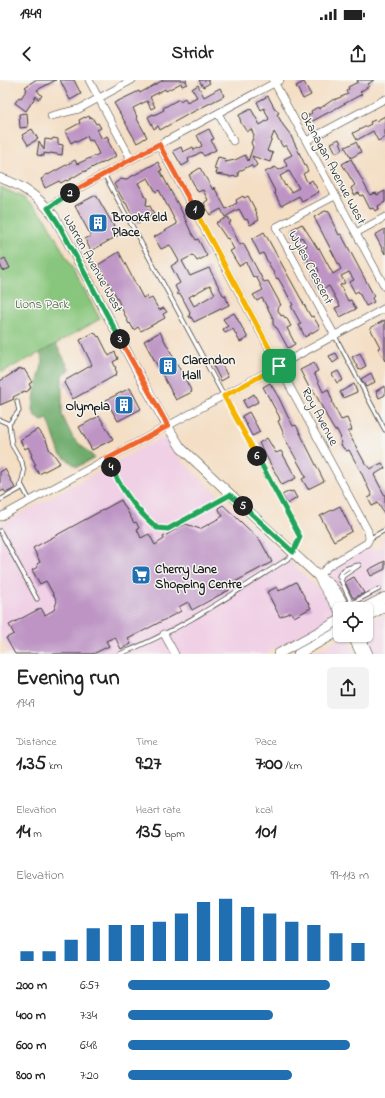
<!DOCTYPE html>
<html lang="en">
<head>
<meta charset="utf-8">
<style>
	:root { --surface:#fff; --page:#f2f2f2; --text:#222; --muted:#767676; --accent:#1f6fb2 }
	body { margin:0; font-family:"Indie Flower",sans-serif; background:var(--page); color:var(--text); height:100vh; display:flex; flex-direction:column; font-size:15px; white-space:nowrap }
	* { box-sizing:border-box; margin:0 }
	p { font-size:13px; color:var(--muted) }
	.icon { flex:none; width:22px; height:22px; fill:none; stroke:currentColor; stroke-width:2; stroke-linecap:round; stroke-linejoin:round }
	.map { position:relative; height:574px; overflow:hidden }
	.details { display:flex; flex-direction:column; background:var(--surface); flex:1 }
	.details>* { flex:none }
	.buttons { position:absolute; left:333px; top:522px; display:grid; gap:8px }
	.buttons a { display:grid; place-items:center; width:40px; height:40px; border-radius:6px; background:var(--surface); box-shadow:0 1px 3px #0004; font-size:20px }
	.pin { position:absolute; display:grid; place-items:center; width:34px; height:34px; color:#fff; margin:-17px; border-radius:8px; box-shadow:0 2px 6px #0006 }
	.km { position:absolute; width:20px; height:20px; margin:-10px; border-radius:50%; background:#222; color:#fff; font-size:11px; line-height:20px; text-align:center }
	.round { display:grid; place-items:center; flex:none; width:42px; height:42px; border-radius:6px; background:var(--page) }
	.head { display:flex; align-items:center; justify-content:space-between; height:68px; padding:0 16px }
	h1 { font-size:22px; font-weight:800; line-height:30px }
	.stats { display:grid; grid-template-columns:repeat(3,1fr); gap:6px; height:68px; padding:4px 16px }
	.stats div { display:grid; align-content:center }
	.stats b { font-size:20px; font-weight:800 }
	.stats small { font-size:11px; font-weight:400 }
	.stats p { font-size:11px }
	.chart { height:112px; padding:8px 16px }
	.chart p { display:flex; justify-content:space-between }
	.chart svg { width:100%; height:72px; margin-top:4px; stroke:var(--accent); stroke-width:6 }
	ul { padding:0 16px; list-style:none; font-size:13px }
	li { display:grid; grid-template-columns:64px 48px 1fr; align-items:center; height:30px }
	li i { height:10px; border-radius:5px; background:var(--accent) }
	.status { display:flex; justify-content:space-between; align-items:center; height:28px; padding:0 20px; background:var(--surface); direction:ltr }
	.status svg { height:11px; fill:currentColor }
	header { display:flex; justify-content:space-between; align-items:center; height:52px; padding:0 16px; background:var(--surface); font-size:18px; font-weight:800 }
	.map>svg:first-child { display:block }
	.built { fill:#f0d0e5 }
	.green { fill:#89c67d; stroke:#52714c }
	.forest { fill:#6eab6c; stroke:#456444 }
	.building { fill:#bd94c4; fill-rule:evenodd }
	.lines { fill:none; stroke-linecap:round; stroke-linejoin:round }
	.lane-casing { stroke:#3c3935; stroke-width:5 }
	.street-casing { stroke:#3c3935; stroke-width:8 }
	.secondary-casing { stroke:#3c3935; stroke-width:10 }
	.lane { stroke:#fff; stroke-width:3.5 }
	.street { stroke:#fff; stroke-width:7 }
	.secondary { stroke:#fff; stroke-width:9 }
	.split-1-casing { stroke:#fff; stroke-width:8 }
	.split-2-casing { stroke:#fff; stroke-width:8 }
	.split-3-casing { stroke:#fff; stroke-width:8 }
	.split-4-casing { stroke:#fff; stroke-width:8 }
	.split-5-casing { stroke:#fff; stroke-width:8 }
	.split-6-casing { stroke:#fff; stroke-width:8 }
	.split-7-casing { stroke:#fff; stroke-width:8 }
	.split-1 { stroke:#f5b400; stroke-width:5 }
	.split-2 { stroke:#f0652b; stroke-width:5 }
	.split-3 { stroke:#22a559; stroke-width:5 }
	.split-4 { stroke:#f0652b; stroke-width:5 }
	.split-5 { stroke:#22a559; stroke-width:5 }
	.split-6 { stroke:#22a559; stroke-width:5 }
	.split-7 { stroke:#f5b400; stroke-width:5 }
	.labels { text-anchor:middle; stroke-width:3; stroke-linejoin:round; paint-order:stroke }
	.street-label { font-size:13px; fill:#1c1c1c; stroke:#f6f6f2 }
	.poi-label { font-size:13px; font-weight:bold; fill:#1c1c1c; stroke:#f6f6f2; text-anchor:start }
	.park-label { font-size:13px; fill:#42583e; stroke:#f6f6f2 }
</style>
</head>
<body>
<div class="status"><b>19:49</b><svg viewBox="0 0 49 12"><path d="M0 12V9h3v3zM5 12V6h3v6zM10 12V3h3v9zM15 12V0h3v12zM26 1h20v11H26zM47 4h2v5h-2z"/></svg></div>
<header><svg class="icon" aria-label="back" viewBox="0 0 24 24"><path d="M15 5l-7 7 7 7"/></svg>Stridr<svg class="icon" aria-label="share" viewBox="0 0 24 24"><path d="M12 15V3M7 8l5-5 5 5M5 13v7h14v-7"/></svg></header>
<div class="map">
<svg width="385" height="574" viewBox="0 0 385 574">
	<rect width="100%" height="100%" fill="#f6f6f2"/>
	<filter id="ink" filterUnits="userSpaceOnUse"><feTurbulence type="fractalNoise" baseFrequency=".025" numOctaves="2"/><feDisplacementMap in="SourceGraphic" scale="8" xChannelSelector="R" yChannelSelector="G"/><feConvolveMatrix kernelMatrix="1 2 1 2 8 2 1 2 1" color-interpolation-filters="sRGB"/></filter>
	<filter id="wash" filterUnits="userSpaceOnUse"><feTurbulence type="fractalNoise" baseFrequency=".012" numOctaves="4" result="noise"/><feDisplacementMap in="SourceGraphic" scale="16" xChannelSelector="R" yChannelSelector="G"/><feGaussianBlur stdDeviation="0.9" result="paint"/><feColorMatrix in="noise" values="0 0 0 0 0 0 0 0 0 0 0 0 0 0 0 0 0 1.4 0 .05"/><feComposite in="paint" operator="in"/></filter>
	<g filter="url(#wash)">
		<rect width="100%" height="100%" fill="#f4dec4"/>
		<path class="built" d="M158 359H166L183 382 316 506 323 514 332 528 334 534 333 537 265 574H9L0 557V445Z
			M385 453V509L354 526H352L348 522 341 509 330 496 331 491 330 490 368 469 374 470 384 464 382 460Z
			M385 534V574H373L366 555V544Z
			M345 556 348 559 356 574H311Z"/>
		<path class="green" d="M0 107 24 118 45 138 100 239 40 273 2 292 0 287Z"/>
		<path class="forest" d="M56 264 70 290 62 295V335L73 358 95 378 77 387 60 374 48 339 42 341 35 336 33 330 35 312 43 281 40 273Z"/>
		<g id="blocks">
			<path class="building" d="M35 0H56L37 10 42 16 38 19 36 16 26 31 15 23 19 17 21 18 27 9 25 7Z
				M60 0H74L81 14 70 20Z
				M163 0H187L186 1 187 4 182 6 181 3 166 11 165 9 150 17 155 27 151 29 147 21 133 28 137 37H136L147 57 137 63 114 23 139 11 140 13Z
				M199 0H208L210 3 203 7Z
				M357 0H374L368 4 369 6 360 12 362 14 311 42 308 35 312 33 311 31 318 27 319 29 334 19V20L348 14 346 11 349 9 348 7 358 2Z
				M304 2 311 15 303 19 296 6Z
				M198 5 204 17 220 8 224 16 187 35 160 50 158 46 154 49 148 37 153 34 154 35 164 30 163 28 179 19 180 21 185 18 187 22 197 17 192 9Z
				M268 16 275 29H276L279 33 277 34 283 45 290 54 308 91 303 94 308 103 312 100 319 112 302 121 299 116 281 126 274 112 275 111 265 92 275 87 279 90 287 86 284 79 292 75 286 65 283 67 274 52 267 71 273 73 270 82 252 76 257 85 253 88 251 85 238 92 239 96 229 97V96L216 94 217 90 214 89 218 77 226 79 225 82 235 80 245 75 248 81 253 67 251 63 254 55 251 49 247 52 241 43 239 35 251 29 260 45 268 40 269 39 264 28 261 30 257 22ZM289 91 299 108 291 112 286 105 285 106 280 96Z
				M27 33 28 47 20 48 19 34Z
				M89 36 90 38 92 37 96 44 98 43 101 48 97 50 102 59 107 56 109 60 108 61 116 76 101 84V83L84 92V91L67 101 66 100 61 103 59 101 45 108 41 99 44 98V96L48 94V95L75 80 77 84 99 74 93 61 91 60 89 61 87 56 77 62 76 60 71 63 65 51 80 43 79 40 85 37V38Z
				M385 36V57L378 61 373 51 357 60 353 53 371 44 370 42 375 40 376 41Z
				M32 49 38 59 28 65 22 55Z
				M209 49 214 59 211 60 216 70 204 76 201 72 188 79 189 82 182 86 173 71 181 67 183 72 193 67 194 70 202 66 197 55Z
				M53 58 58 59V64L63 65 62 75 50 73 49 74 44 73V76L37 75 39 61 44 70 45 59 52 60Z
				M339 59 343 69 336 73 331 63Z
				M356 62 361 72 351 78 345 67Z
				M351 79 370 115 376 113 377 115 385 111V122L378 126 379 129 375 131 373 128 370 129 363 115 361 116 359 113 354 115 351 108 355 105 342 84Z
				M158 82 162 90 160 91 181 130 191 152 196 160 198 159 207 176 197 181 193 175 182 181 190 196 209 188 223 215 226 216V218L229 225 194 242 191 237H189L190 232 181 215 177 214 178 212 175 206 180 203 171 186 179 181 170 165 161 169 154 157 177 144 159 110 156 112 148 98 138 103 147 119 146 125 150 126 154 134 138 143 133 135 131 133 126 123H125L114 104 121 99 125 100ZM210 205 215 214 194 226 189 217Z
				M200 88 213 110 214 107 226 129 237 123 236 120 243 116 244 118 248 116 257 133 256 134 259 140 250 145 247 139 245 140 239 129 225 137 221 129 210 135 204 123 208 120 203 110 198 112 189 95Z
				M96 115 119 155 91 171 85 159 91 156 75 126Z
				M325 131 329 132 331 136 333 141H332L339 155 341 154 374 216 372 218 374 222 366 226 358 211 355 213 349 202 354 200 349 192 341 196 345 203 340 205 348 221 351 220 356 229 340 237 335 228 340 226 329 206 323 209 314 193 319 191 313 180 309 182 305 176 307 175 303 168 307 166 302 157 296 161 292 154 294 153 292 149 302 144 318 169 319 168 333 194 341 189 314 137Z
				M228 137 231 142 229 143 240 165 243 163 264 202 268 201 281 225 277 228 281 236 283 235 285 238 286 237 291 246 287 248 295 264 288 268 277 248 275 247 273 244V238L262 218 257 221 253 215 263 210 257 198 254 196 253 197 246 182 239 186 230 171 234 169 228 158 227 159 216 143Z
				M385 149V174L375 155Z
				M264 152 311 237 313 236 320 248 305 257 299 245 301 244 291 226 293 225 284 208 278 198 277 199 263 173 260 175 252 159Z
				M119 172 143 218 146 216 148 220 152 218 159 230 164 228 167 232 163 234 165 238 141 251 138 247 134 250 130 243 129 244 116 216 98 185Z
				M5 178 10 188 3 191 0 184V181Z
				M234 233 248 258 240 262 233 249 225 253 223 249 228 246 223 239Z
				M385 240V281L378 268 380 267 370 248Z
				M160 252 192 312 176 320 144 261Z
				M93 253 96 254 98 257 99 256 109 276 115 272 118 279 113 282 116 288 115 289 117 292 116 295 73 319 64 303 66 300 92 285 80 260Z
				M336 273 339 279 333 283 329 276Z
				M360 273 366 286 359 290 352 277Z
				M219 279 228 297 221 301 212 283Z
				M314 283 318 291 314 293 318 301 323 312 328 309 333 322H332L341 340 347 338 352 350 348 352 366 385H367L370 389 382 383 385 388 374 395 385 416V435L378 423 372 426 368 418 372 416 361 392 349 370 346 371 345 369H344L340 363H342L340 359 341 358 337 350 335 351 330 343 315 313 313 310 311 311 300 290Z
				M21 288 22 290 24 289 32 302 29 304 31 308 29 309V310L26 312 25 311 13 317 14 319 0 325V301Z
				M338 291 343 300 337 303 332 294Z
				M371 293 375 302 366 307 361 299Z
				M270 303 279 318 288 337 293 346 296 345 324 401 308 409 302 399 306 397 283 355V352L278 341 280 340 279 336 263 307Z
				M354 304 357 312 343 318 340 312Z
				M385 306V315L379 318 376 311Z
				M130 308 141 329 118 341 106 320Z
				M254 314 258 322 247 328 243 321Z
				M249 332 260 352 252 356 242 336Z
				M99 336 113 359 92 370 79 347Z
				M38 349 46 360 50 371 52 372 60 383 39 394 34 386 36 385 31 376 32 375 28 367 25 369 20 360Z
				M267 358 276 373 281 371 296 398 282 405 259 363Z
				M5 389 15 408 6 413 4 410 0 412V392Z
				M290 411 291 412 293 411 297 418 287 424 282 415Z
				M121 420 134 443 136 442 139 448 137 449 141 458 149 454 155 465 164 459 163 457 180 447 186 444 200 449 223 436 218 428 223 425 260 460 272 482 227 506 229 510 192 530 188 522 179 527 181 531 128 559 131 564 121 569 115 557 106 561 109 566 93 574H15L6 558 14 554 9 545 41 528 45 535 54 530 57 521 46 501 40 504 32 490 38 487 37 484 40 482 33 468Z
				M340 426 352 451 334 461 320 436Z
				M385 481V489L371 496 368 490Z
				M354 497 364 513 354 518H353L345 502Z
				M296 502 311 528 294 537 291 532 280 537 267 512 277 507 279 511Z"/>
		</g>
	</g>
	<g filter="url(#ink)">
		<use href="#blocks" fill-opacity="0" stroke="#3c3935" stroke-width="1"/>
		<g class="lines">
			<defs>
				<path id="lane" d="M104 94 300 457 293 471
					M335 256 385 350
					M0 340 9 344 12 365 22 382 24 392 20 409 0 420
					M9 344 19 331 17 321
					M107 379C122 409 132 426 157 448L168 449 230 415
					M21 404 30 421
					M0 451 37 519
					M369 459 385 450
					M359 485C350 487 343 488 339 496L351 522H354L379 509
					M341 501 343 496 358 486
					M120 574C182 550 238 510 294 475"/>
				<path id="street" d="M89 0 131 79
					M273 0 385 207
					M218 33 233 61
					M51 36 79 29 132 0
					M306 61 385 19
					M159 65 368 451 369 459 367 463 330 485 318 496
					M47 128 62 118 104 94 280 0
					M356 153 385 137
					M335 256 276 147 335 116
					M0 437 385 228
					M164 554 175 574"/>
				<path id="secondary" d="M0 98C22 105 40 118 54 136L162 337 181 368 318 496C333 503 339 515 346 529
					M318 496C324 509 333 520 340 532
					M362 529 385 517
					M366 537 385 527
					M352 555 361 574
					M360 555 368 574
					M278 574 340 540
					M298 574 340 551"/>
			</defs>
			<use href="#lane" class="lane-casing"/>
			<use href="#street" class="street-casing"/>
			<use href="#secondary" class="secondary-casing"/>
			<use href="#lane" class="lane"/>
			<use href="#street" class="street"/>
			<use href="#secondary" class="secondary"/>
		</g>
	</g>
	<g class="lines" filter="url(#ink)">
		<defs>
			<path id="split-1" d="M195 130 279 286"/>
			<path id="split-2" d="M70 113 159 64 195 130"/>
			<path id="split-3" d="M70 113 48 128 58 143 120 259"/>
			<path id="split-4" d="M111 387 107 379 168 346 120 259"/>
			<path id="split-5" d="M111 387C123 412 136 430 157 448L168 449 230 415 243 426"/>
			<path id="split-6" d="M243 426 293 472 300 457 257 376"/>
			<path id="split-7" d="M257 376 224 316 279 286"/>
		</defs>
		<use href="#split-1" class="split-1-casing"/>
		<use href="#split-2" class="split-2-casing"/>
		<use href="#split-3" class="split-3-casing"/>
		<use href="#split-4" class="split-4-casing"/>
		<use href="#split-5" class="split-5-casing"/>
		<use href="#split-6" class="split-6-casing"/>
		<use href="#split-7" class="split-7-casing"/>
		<use href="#split-1" class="split-1"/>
		<use href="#split-2" class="split-2"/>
		<use href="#split-3" class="split-3"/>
		<use href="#split-4" class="split-4"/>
		<use href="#split-5" class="split-5"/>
		<use href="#split-6" class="split-6"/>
		<use href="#split-7" class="split-7"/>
	</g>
	<defs>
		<symbol id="building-square" viewBox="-11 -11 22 22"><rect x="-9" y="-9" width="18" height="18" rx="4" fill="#1f6fb2" stroke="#f6f6f2"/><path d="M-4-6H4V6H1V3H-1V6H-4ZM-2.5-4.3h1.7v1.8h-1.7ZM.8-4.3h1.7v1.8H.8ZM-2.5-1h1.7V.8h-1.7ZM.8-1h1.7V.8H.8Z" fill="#fff"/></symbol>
		<symbol id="supermarket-square" viewBox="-11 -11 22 22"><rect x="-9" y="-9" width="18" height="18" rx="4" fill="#1f6fb2" stroke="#f6f6f2"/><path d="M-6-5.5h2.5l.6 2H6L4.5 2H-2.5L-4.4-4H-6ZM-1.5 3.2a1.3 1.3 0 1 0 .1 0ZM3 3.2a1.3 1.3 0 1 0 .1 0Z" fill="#fff"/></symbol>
	</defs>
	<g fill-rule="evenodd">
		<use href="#building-square" x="87" y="132" width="22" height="22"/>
		<use href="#building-square" x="157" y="275" width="22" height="22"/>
		<use href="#building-square" x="113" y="314" width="22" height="22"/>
		<use href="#supermarket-square" x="130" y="484" width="22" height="22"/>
	</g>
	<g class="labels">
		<g class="street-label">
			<text transform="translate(334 87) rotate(62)" y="5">Okanagan Avenue West</text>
			<text transform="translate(94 183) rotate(61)" y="5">Warren Avenue West</text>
			<text transform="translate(312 187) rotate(62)" y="5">Wyles Crescent</text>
			<text transform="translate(321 336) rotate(62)" y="5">Roy Avenue</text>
		</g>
		<g class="poi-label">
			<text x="112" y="141">Brookfield<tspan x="112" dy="15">Place</tspan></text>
			<text x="182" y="284">Clarendon<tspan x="182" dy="15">Hall</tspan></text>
			<text x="110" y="330" text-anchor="end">Olympia</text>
			<text x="155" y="493">Cherry Lane<tspan x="155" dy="15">Shopping Centre</tspan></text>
		</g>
		<g class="park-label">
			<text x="42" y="228">Lions Park</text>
		</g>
	</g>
</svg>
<div class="buttons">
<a><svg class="icon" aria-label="locate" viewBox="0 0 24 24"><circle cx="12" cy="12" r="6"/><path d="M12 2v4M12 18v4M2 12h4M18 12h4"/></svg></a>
</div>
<div class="pin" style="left:279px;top:286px;background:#1e9e55"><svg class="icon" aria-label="arrive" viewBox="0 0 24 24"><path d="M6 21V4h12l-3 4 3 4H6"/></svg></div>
<b class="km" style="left:195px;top:130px">1</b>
<b class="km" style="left:70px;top:113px">2</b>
<b class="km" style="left:120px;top:259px">3</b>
<b class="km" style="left:111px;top:387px">4</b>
<b class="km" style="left:243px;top:426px">5</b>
<b class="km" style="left:257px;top:376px">6</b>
</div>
<section class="details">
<div class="head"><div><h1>Evening run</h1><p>19:49</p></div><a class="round"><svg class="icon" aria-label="share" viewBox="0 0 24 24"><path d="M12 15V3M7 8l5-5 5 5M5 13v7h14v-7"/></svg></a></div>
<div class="stats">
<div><p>Distance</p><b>1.35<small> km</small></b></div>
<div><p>Time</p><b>9:27</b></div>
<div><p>Pace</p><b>7:00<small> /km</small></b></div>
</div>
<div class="stats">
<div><p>Elevation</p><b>14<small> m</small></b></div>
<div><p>Heart rate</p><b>135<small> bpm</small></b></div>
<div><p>kcal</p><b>101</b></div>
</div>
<div class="chart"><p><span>Elevation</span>99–113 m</p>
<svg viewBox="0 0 160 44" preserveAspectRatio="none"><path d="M5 44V38M15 44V38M25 44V31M35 44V24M45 44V22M55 44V22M65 44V20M75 44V15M85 44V8M95 44V6M105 44V11M115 44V15M125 44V20M135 44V22M145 44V27M155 44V33"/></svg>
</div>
<ul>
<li><b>200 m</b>6:57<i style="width:84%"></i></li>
<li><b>400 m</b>7:34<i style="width:60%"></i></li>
<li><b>600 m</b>6:48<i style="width:92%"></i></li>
<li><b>800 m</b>7:20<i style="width:68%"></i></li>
</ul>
</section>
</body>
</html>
